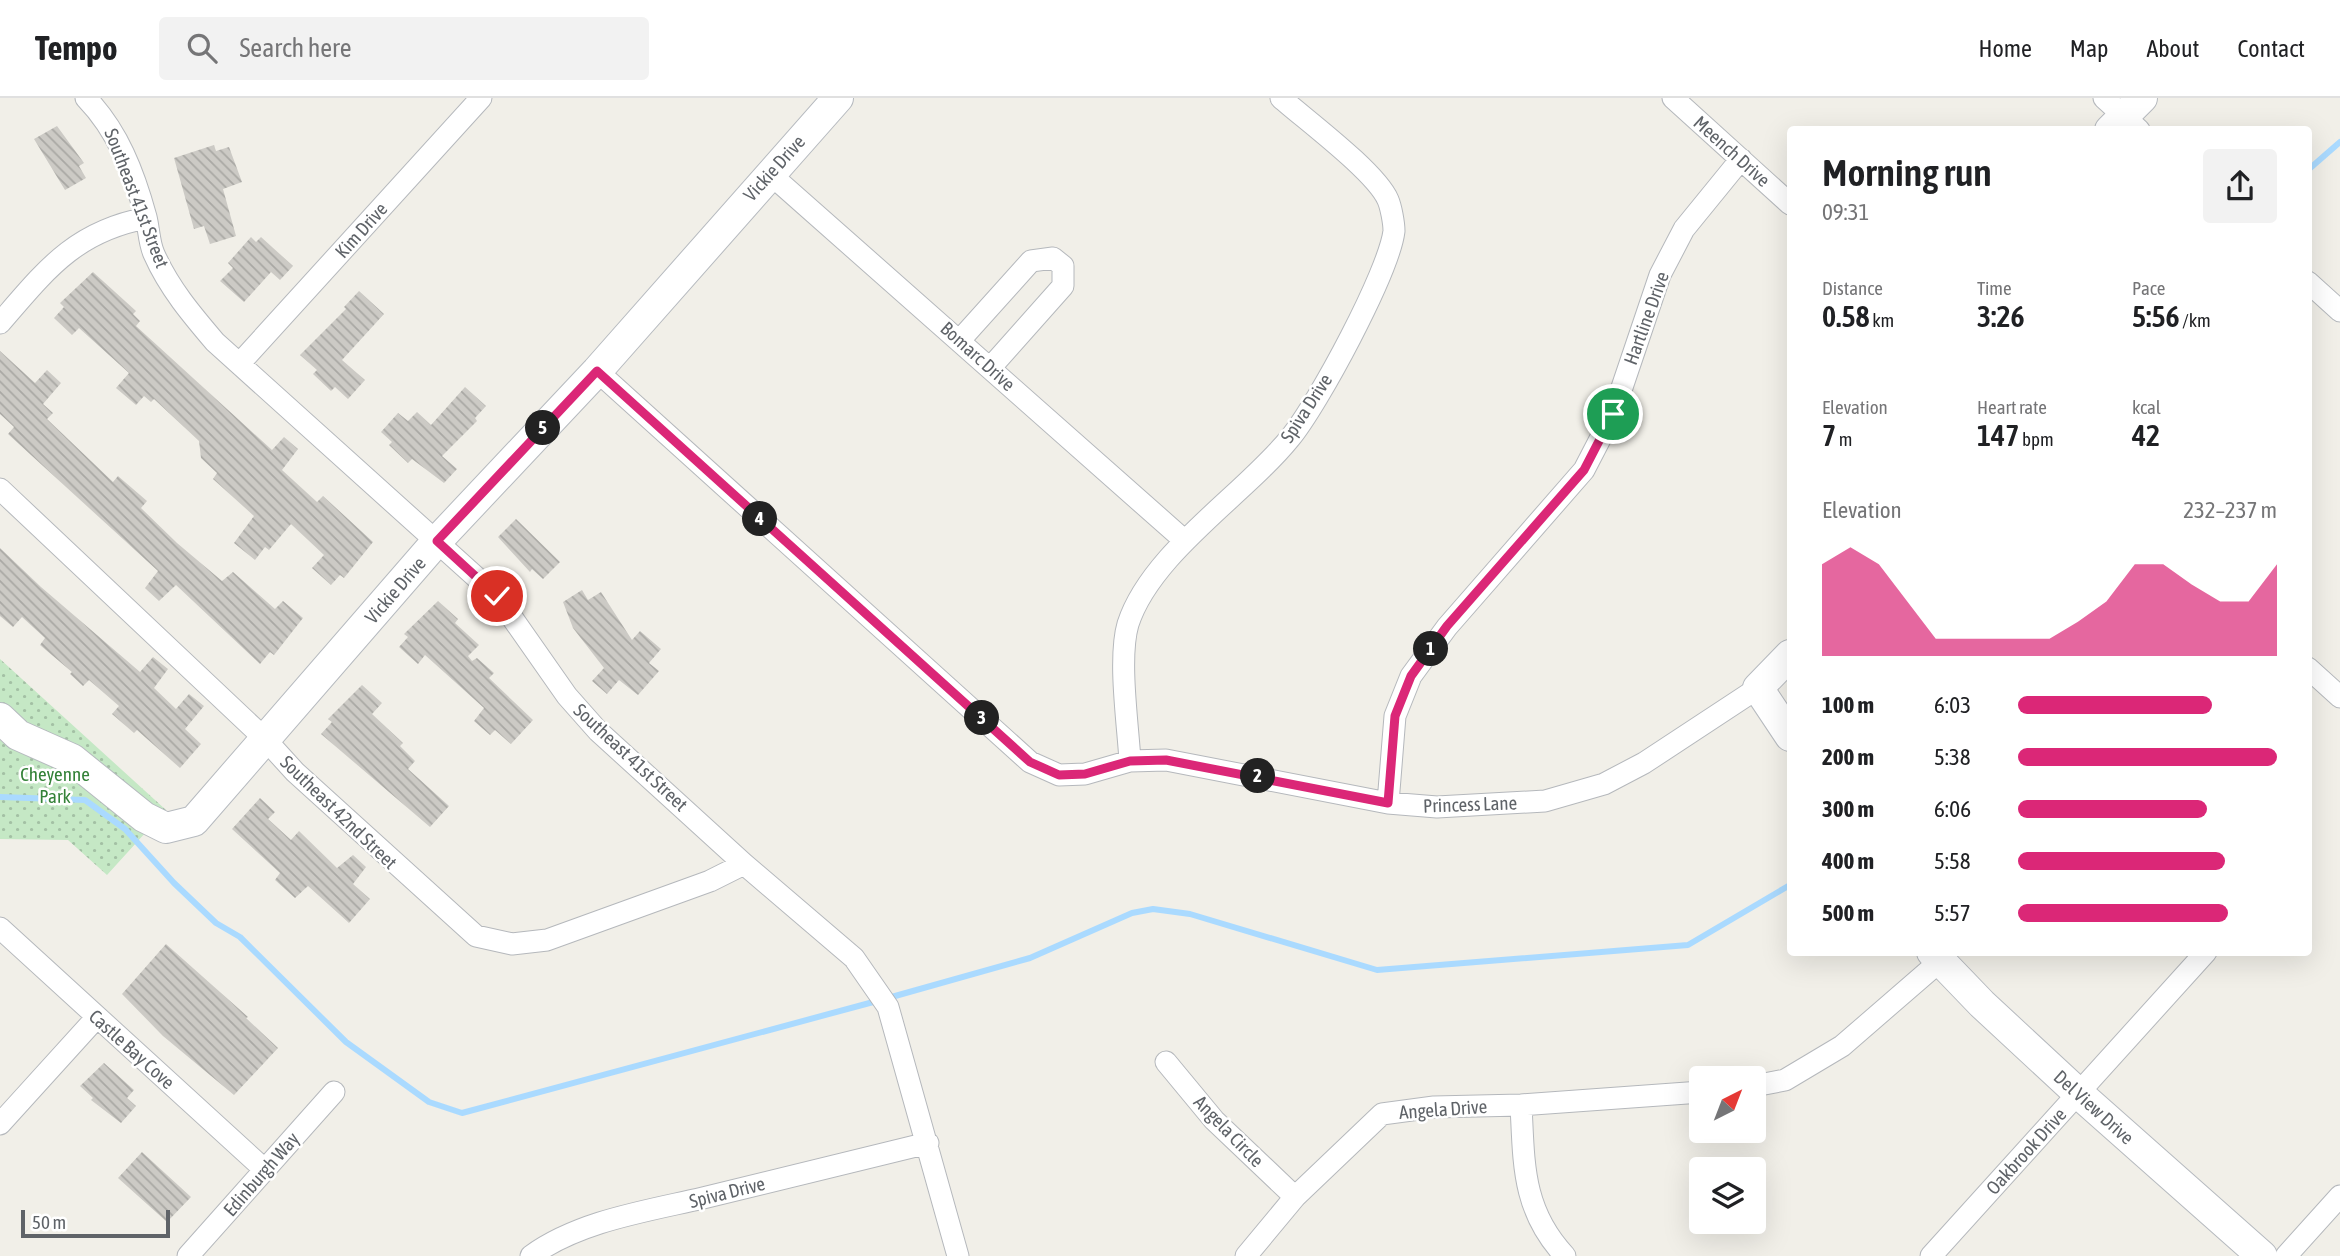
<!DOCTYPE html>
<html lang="en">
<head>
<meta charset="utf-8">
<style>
	:root { --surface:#fff; --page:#f2f2f2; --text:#202124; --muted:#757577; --line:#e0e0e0; --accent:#db2777 }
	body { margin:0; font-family:"Asap Condensed",sans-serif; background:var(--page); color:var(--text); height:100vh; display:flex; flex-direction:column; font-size:26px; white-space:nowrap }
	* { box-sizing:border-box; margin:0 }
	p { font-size:23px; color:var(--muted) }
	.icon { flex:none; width:38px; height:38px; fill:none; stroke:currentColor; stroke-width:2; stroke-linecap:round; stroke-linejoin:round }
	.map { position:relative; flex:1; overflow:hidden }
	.side { position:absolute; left:1787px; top:28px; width:525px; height:830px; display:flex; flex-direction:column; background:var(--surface); border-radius:7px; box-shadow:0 7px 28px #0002 }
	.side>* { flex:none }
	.needle { width:46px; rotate:42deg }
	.fabs { position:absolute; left:1689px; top:968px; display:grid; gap:14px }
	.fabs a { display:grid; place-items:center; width:77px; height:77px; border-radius:7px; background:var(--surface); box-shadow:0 7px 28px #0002; font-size:35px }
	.scale { position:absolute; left:21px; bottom:18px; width:149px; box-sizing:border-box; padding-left:7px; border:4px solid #5f6368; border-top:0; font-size:19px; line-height:24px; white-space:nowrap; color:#5f6368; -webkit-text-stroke:5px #fff; paint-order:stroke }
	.pin { position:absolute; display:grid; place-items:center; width:60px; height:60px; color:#fff; margin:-30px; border:4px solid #fff; border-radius:50%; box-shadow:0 2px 7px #0007 }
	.km { position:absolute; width:35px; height:35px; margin:-18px; border-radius:50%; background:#222; color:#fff; font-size:19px; line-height:35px; text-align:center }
	.round { display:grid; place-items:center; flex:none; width:74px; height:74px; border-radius:7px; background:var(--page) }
	.summary { display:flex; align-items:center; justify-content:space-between; height:119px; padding:0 35px }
	h1 { font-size:38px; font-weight:600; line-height:52px }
	.figures { display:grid; grid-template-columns:repeat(3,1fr); gap:10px; height:119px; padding:7px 35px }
	.figures div { display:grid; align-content:center }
	.figures b { font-size:30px; font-weight:600 }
	.figures small { font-size:19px; font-weight:400 }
	.figures p { font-size:19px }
	.chart { height:196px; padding:14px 35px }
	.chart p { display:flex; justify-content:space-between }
	.chart svg { width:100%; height:126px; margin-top:7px; fill:var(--accent); opacity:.7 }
	ul { padding:0 35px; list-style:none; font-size:23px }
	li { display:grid; grid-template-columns:112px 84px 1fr; align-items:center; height:52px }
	li i { height:18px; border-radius:9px; background:var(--accent) }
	header { display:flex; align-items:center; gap:42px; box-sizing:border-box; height:98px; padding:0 35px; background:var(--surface); border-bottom:2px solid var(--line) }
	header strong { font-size:33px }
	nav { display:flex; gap:38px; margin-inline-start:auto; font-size:24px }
	.search { width:490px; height:63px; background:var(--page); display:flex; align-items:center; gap:18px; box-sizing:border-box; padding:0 24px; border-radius:7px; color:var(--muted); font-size:26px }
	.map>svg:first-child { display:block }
	.park { fill:url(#park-dots) }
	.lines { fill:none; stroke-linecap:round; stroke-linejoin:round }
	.stream { stroke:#aadaff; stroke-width:6 }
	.building { fill:url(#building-back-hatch) }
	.street-casing { stroke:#b5b8bc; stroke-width:23 }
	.secondary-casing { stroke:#b6babf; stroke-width:32 }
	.street { stroke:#fff; stroke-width:21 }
	.secondary { stroke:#fff; stroke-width:30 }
	.route-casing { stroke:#fff; stroke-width:14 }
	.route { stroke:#db2777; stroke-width:9 }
	.labels { text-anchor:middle; stroke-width:5; stroke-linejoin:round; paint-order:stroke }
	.street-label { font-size:19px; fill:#5f6368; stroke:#fff }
	.park-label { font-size:19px; fill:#348238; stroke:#fff }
</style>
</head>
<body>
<header>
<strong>Tempo</strong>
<div class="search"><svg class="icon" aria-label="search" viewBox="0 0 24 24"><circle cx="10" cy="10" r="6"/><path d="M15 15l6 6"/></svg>Search here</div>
<nav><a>Home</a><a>Map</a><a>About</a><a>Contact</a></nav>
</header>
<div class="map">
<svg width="2340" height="1158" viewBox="0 0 2340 1158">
	<defs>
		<pattern id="park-dots" width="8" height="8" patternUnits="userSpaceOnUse" patternTransform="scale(1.75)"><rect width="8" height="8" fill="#c5e8c5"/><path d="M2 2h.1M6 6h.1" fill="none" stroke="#a3c0a4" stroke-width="1.8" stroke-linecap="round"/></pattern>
		<pattern id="building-back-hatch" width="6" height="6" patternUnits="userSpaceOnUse" patternTransform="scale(1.75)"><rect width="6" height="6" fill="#cccac5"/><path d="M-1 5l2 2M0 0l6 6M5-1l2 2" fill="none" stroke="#a9a8a4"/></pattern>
	</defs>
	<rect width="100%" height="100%" fill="#f1efe8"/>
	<path class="park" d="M0 561 166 712 107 777 68 742 0 741Z"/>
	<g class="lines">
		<path class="stream" d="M2308 72 2340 44
			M0 699 85 702 125 731 174 785 216 825 240 839 346 944 429 1004 462 1015 877 903
			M888 900 1030 860 1132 815 1153 811 1190 816 1377 872 1688 847 1790 787"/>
	</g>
	<path class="building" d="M57 28 84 65 79 68 86 80 65 92 34 41Z
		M214 47 216 53 229 49 242 84 223 91 236 138 210 146 204 128 194 131 174 60Z
		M251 139 256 144 261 139 293 168 280 182 271 174 244 204 220 183 233 170 228 165Z
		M93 174 136 213 133 216 140 223 136 228 272 352 284 339 298 351 282 372 317 404 323 398 373 444 344 480 340 477 331 487 312 470 324 457 291 426 269 452 265 449 255 462 234 445 254 418 213 381 217 375 201 360 199 343 154 301 151 304 144 298 136 307 116 290 129 275 79 230 72 237 54 220 64 209 60 205Z
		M359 193 384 216 342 262 365 282 348 301 335 289 331 293 313 276 317 272 300 257 346 211 344 209Z
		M0 253 35 285 47 272 61 285 43 306 53 315 47 321 113 384 118 378 147 403 141 410 177 445 222 483 233 474 275 511 283 503 303 520 274 557 270 554 260 566 176 487 159 503 145 490 158 473 8 336 14 329 0 316Z
		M465 289 486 308 475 320 477 323 442 358 457 371 444 385 412 361 408 365 389 347 392 344 381 334 398 315 408 323 417 314 431 327Z
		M516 421 560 464 543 481 532 471 530 474 498 439Z
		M0 450 41 489 140 574 153 559 168 571 154 590 176 611 189 596 204 608 185 631 201 646 180 670 137 632 134 635 112 616 119 608 89 582 83 588 70 576 72 574 40 547 45 540 22 519 13 529 0 518Z
		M582 492 588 502 601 494 632 542 640 533 661 551 649 565 659 573 638 597 619 582 607 596 592 583 604 570 573 530 563 504Z
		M438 503 458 521 455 525 479 547 468 558 472 563 477 560 494 575 489 580 533 622 511 646 495 632 490 637 474 623 484 610 425 557 418 566 399 549 408 539 404 536Z
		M362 587 382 605 372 616 403 645 400 648 415 663 408 671 449 708 430 729 321 636 332 624 328 621Z
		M260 700 275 714 268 721 291 742 299 733 337 770 353 757 366 769 353 786 370 801 349 825 308 788 295 800 275 782 280 775 232 731Z
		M166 846 248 919 246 920 278 950 234 997 163 938 122 896Z
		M104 965 134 992 127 1000 136 1008 121 1025 91 1002 93 1000 80 988Z
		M142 1054 191 1099 167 1124 118 1080Z"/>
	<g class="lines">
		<defs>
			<path id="street" d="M86 0C118 33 134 75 146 119 149 131 149 145 154 156 169 190 192 217 215 244L497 498 567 598 598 633 744 766 854 860 888 909 958 1158
				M1673 0 1790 106
				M2104 0 2139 32
				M769 75 1185 443
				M2308 184 2340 213
				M0 225C46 172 74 134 146 120
				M960 242 1031 163 1053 160 1063 168V188L991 269
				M241 264 481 0
				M597 273 1030 664 1059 677 1085 676 1130 663 1166 662 1388 705 1437 709 1545 703 1604 686 1644 665 1758 590
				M0 391 265 641 295 674 476 838 512 846 547 842 710 783 744 766
				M2308 570 2340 599
				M1130 663C1128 627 1118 560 1128 526 1151 455 1244 397 1290 340 1318 306 1389 174 1394 133 1394 125 1391 109 1388 102 1376 74 1306 22 1281 0
				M1388 705 1395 618 1411 578 1447 529 1584 372 1613 316 1660 177 1684 131 1741 61
				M0 830 265 1072
				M1166 964 1214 1022 1295 1099
				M1754 988 1785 982 1842 948 1939 864
				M1521 1007C1524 1066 1522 1112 1565 1158
				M0 1026 97 919
				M188 1158 334 994
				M531 1158C579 1123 647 1113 703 1100 778 1081 853 1063 928 1045
				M1246 1158 1295 1099 1382 1016 1434 1009 1521 1007 1701 994
				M1931 1158 2206 854
				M2286 1158 2340 1098"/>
			<path id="secondary" d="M2110 32 2142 0
				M1790 557 1758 590 1790 638
				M0 620 18 637 72 661 144 719 166 730 194 723 437 443 597 273 838 0
				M1932 854 1982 906 2078 995 2262 1158"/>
		</defs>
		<use href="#street" class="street-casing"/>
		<use href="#secondary" class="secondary-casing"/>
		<use href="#street" class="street"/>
		<use href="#secondary" class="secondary"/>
	</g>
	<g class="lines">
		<defs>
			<path id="route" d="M497 498 437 443 597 273 1030 664 1059 677 1085 676 1130 663 1166 662 1388 705 1395 618 1411 578 1447 528 1584 372 1613 316"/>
		</defs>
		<use href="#route" class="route-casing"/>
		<use href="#route" class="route"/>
	</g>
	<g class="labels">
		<g class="street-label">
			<text transform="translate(1732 53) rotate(42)" y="7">Meench Drive</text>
			<text transform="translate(774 70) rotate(-48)" y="7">Vickie Drive</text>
			<text transform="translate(137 100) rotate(69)" y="7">Southeast 41st Street</text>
			<text transform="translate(361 132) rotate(-48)" y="7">Kim Drive</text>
			<text transform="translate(1646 220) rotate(-70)" y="7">Hartline Drive</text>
			<text transform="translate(978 258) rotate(42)" y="7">Bomarc Drive</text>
			<text transform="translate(1306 310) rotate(-57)" y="7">Spiva Drive</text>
			<text transform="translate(395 492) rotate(-49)" y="7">Vickie Drive</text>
			<text transform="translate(631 659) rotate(43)" y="7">Southeast 41st Street</text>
			<text transform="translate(1470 706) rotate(-2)" y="7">Princess Lane</text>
			<text transform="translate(339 714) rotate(44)" y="7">Southeast 42nd Street</text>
			<text transform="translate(132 951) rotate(42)" y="7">Castle Bay Cove</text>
			<text transform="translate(2094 1009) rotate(42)" y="7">Del View Drive</text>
			<text transform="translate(1443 1011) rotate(-4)" y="7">Angela Drive</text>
			<text transform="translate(1229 1033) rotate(46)" y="7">Angela Circle</text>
			<text transform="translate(2026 1053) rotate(-48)" y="7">Oakbrook Drive</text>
			<text transform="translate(261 1076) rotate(-49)" y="7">Edinburgh Way</text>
			<text transform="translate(727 1094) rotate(-14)" y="7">Spiva Drive</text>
		</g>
		<g class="park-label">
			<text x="55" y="683">Cheyenne<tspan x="55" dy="22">Park</tspan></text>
		</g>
	</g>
</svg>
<div class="fabs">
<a><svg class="needle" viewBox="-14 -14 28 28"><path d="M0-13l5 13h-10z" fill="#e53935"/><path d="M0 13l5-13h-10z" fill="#757577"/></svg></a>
<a><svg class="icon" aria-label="layers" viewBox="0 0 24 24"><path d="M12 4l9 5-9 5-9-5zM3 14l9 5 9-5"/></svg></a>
</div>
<div class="scale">50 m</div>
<div class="pin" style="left:1613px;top:316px;background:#1e9e55"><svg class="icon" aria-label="arrive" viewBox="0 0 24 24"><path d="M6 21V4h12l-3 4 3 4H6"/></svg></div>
<div class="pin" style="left:497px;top:498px;background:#d93025"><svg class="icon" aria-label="check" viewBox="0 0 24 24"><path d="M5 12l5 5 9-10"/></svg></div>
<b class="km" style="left:1431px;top:551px">1</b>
<b class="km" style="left:1258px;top:678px">2</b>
<b class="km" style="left:982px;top:620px">3</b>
<b class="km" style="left:760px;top:421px">4</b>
<b class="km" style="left:543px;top:330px">5</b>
<section class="side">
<div class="summary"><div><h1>Morning run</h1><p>09:31</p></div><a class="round"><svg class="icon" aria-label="share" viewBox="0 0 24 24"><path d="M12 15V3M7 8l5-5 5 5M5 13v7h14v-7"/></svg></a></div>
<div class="figures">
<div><p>Distance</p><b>0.58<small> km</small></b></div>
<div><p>Time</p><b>3:26</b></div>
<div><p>Pace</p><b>5:56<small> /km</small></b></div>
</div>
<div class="figures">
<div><p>Elevation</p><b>7<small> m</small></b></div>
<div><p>Heart rate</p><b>147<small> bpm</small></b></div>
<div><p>kcal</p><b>42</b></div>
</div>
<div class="chart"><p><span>Elevation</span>232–237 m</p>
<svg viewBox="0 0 160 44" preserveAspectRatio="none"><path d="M0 44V12L10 6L20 12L30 25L40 38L50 38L60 38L70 38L80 38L90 32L100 25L110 12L120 12L130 19L140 25L150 25L160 12V44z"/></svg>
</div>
<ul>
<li><b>100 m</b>6:03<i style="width:75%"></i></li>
<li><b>200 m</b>5:38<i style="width:100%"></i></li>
<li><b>300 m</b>6:06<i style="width:73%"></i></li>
<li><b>400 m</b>5:58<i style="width:80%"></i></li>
<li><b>500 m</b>5:57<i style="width:81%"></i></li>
</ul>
</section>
</div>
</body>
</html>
